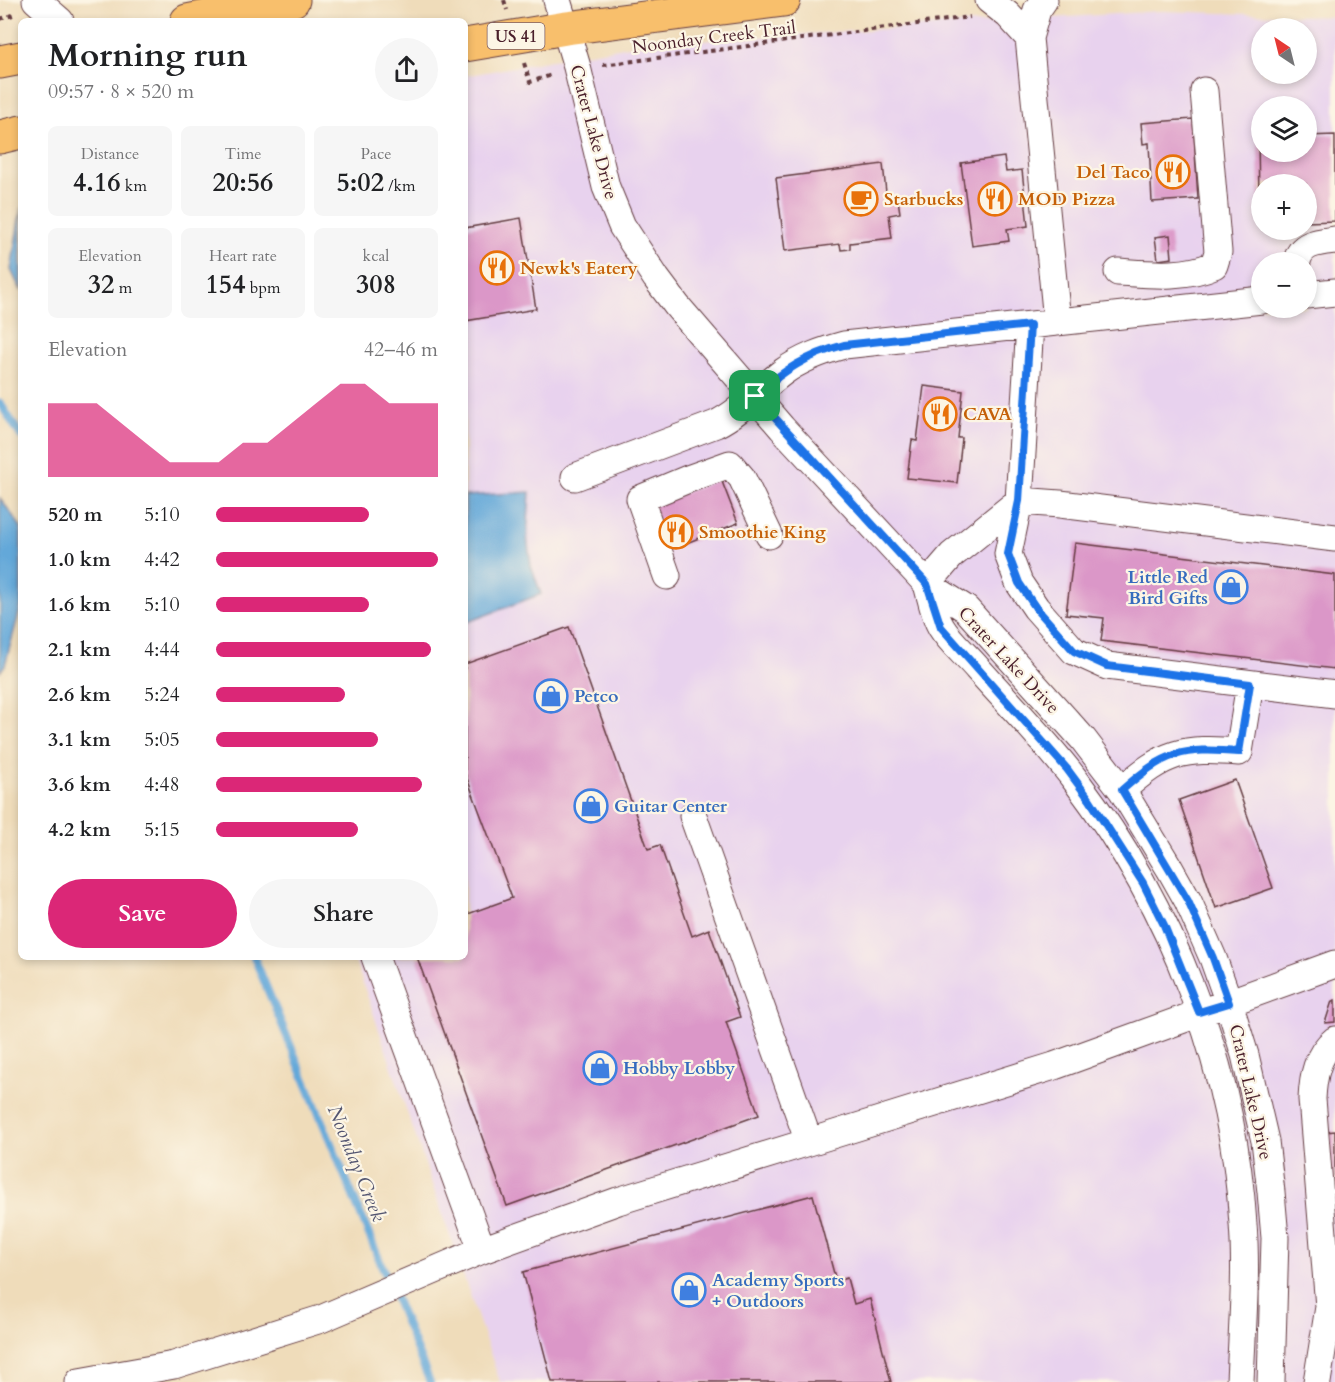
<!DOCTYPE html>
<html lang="en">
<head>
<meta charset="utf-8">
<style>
	:root { --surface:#fff; --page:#f6f6f6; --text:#202124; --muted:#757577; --accent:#db2777 }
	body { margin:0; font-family:Cardo,serif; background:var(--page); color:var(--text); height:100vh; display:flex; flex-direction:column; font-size:22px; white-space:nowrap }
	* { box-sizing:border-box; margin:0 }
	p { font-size:20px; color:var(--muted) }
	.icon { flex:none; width:33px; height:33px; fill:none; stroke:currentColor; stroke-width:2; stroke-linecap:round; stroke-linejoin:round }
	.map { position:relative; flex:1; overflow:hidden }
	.sheet { position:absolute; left:18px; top:18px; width:450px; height:942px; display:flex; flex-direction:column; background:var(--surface); border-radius:9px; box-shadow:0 3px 9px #0003 }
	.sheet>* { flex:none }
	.needle { width:39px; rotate:325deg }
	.controls { position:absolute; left:1251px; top:18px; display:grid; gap:12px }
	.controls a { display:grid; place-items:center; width:66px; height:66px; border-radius:50%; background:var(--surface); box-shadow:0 3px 9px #0003; font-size:30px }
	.pin { position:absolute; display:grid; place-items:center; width:51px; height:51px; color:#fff; margin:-26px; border-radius:12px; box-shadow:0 3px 9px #0006 }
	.round { display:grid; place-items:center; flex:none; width:63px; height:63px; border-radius:32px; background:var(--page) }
	.overview { display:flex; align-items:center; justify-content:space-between; height:102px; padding:0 30px }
	h1 { font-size:33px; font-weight:700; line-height:45px }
	.stats { display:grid; grid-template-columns:repeat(3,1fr); gap:9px; height:102px; padding:6px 30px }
	.stats div { display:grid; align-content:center; border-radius:9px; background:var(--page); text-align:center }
	.stats b { font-size:26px; font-weight:700 }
	.stats small { font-size:16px; font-weight:400 }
	.stats p { font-size:16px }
	.chart { height:168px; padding:12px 30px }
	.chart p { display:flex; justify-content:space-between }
	.chart svg { width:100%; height:108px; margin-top:6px; fill:var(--accent); opacity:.7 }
	.cta { display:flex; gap:12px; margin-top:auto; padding:12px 30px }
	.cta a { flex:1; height:69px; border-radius:36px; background:var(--accent); color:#fff; font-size:24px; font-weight:700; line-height:69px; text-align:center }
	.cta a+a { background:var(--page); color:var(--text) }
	ul { padding:0 30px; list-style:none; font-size:20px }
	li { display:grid; grid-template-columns:96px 72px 1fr; align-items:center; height:45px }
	li i { height:15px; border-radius:8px; background:var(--accent) }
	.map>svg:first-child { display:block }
	.built { fill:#e8d2ee; fill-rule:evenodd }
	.water { fill:#63a8d9; stroke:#566482; stroke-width:1.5 }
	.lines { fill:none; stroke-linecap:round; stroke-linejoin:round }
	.stream { stroke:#63a8d9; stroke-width:8 }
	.building { fill:#db97c8 }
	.minor-casing { stroke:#633b40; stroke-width:29 }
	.major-casing { stroke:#633b40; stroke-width:35 }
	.path { stroke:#633b40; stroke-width:4; stroke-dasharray:4.5 4.5; stroke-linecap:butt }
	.minor { stroke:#fff; stroke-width:27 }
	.major { stroke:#f8bf6c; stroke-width:33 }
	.route-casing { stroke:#fff; stroke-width:12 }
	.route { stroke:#1a73e8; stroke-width:8 }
	.labels { text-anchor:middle; stroke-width:4.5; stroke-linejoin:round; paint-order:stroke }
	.shield { fill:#fcf5e5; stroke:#7f5f63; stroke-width:1.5 }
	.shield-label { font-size:16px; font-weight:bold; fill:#4a1f2b }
	.street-label { font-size:18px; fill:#4a1f2b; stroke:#fcf5e5 }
	.food-label { font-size:18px; font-weight:bold; fill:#c56008; stroke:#fcf5e5; text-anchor:start }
	.shop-label { font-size:18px; font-weight:bold; fill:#366cbe; stroke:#fcf5e5; text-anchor:start }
	.water-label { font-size:20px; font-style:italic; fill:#545671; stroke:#fcf5e5 }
</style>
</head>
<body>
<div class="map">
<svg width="1335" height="1382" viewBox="0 0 1335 1382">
	<rect width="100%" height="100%" fill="#fcf5e5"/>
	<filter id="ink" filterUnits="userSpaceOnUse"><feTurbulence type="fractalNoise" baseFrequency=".0167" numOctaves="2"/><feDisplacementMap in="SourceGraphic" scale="12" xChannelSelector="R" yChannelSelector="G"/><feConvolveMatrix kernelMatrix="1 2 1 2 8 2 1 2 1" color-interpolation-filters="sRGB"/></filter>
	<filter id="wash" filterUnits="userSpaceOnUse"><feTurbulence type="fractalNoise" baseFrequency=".008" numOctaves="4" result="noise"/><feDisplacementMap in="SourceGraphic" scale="24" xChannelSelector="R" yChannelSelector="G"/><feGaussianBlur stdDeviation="1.35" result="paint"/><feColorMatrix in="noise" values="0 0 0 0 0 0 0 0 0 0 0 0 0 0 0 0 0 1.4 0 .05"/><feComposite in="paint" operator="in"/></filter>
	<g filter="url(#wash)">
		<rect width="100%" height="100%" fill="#efdcba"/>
		<path class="built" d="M1161 11 1335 17V1382H500L354 957H465V76L635 45ZM1262 28H1306V74H1262ZM1262 106H1306V152H1262ZM1262 184H1306V230H1262ZM1262 262H1306V308H1262Z"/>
		<path class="water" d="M21 207V291L11 270Z
			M530 492 527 537 531 566 541 594 465 623V496Z
			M0 498 21 527V606L5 665 0 672Z"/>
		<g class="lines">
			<path class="stream" d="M0 403 21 436
				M254 957 430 1382"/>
		</g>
		<g id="blocks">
			<path class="building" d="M1193 119 1198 199 1152 202 1149 143 1143 144 1141 123Z
				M1335 135V221L1306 222V184H1262V201L1259 200 1258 137H1262V152H1306V136Z
				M1004 157 1006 172 1022 170 1028 226 1007 229 1009 241 972 246 961 163Z
				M883 164 887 202 898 200 900 213 889 215 892 238 850 243V249L841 250 840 244 785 251 776 178Z
				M521 218 536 309 465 321V228Z
				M1170 235 1172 258 1158 260 1155 237Z
				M924 386 963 391 958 438H962L957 483 907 478 912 440 917 441Z
				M721 479 738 523 663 552 646 508Z
				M1075 543 1335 575V669L1101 641 1104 618 1066 614Z
				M569 627 648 849 660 845 692 936 709 929 740 1017 726 1022 759 1115 507 1206 417 957H465V915L512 898 465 773V664Z
				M1235 780 1273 888 1216 908 1179 800Z
				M1335 1000V1022L1325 1023 1332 1001Z
				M1335 1131V1208H1333L1326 1132Z
				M813 1195 836 1281 847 1278 854 1304 870 1299 891 1382H552L523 1272Z"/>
		</g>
	</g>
	<g filter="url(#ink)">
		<use href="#blocks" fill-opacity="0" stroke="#633b40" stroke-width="1.5"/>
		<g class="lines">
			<defs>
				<path id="minor" d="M36 0 60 21
					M557 0 577 67 606 187 622 226 656 278 677 306 782 428 927 584 966 609 1083 739 1122 790 1170 869 1188 901 1213 958 1229 1003 1245 1055 1265 1141 1271 1192 1275 1238 1271 1382
					M989 0 1008 15 1029 38
					M1044 0 1037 10 1029 38 1057 321
					M1297 262C1300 243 1318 242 1335 240
					M1118 272C1150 274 1184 278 1214 265L1218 252 1204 91
					M1306 295 1335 292
					M1030 325 1019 501 1008 554 1019 583 1036 608 1074 651 1107 666 1335 694
					M575 477 716 424C742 411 760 389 783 372 802 358 822 351 844 345L1262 300
					M667 576 640 499 688 479 730 464 742 478 769 535
					M927 584C931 598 934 615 941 627 950 642 966 655 977 668 1010 705 1046 741 1076 781 1172 908 1233 1064 1243 1224 1247 1276 1242 1329 1240 1382
					M927 584 952 555 1019 501 1060 504 1335 538
					M1122 790C1165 752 1182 747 1239 752L1250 684
					M375 957 482 1250 618 1201 809 1142 693 816
					M809 1142 1054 1066 1335 964
					M79 1382 174 1365 321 1319 482 1250
					M1317 1382 1329 1307 1312 1099C1313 1077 1317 1054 1335 1040"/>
				<path id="major" d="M187 21 293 0
					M465 45 566 28 784 0
					M0 62 21 58
					M0 137 21 132"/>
			</defs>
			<use href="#minor" class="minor-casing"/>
			<use href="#major" class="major-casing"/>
			<path class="path" d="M504 0 507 10
				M0 19 16 14
				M524 63 530 82 552 75
				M603 65 970 17"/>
			<use href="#minor" class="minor"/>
			<use href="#major" class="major"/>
		</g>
	</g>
	<g class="lines" filter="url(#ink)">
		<defs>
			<path id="route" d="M1030 325 1019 501 1008 554 1019 583 1036 608 1074 651 1107 666 1250 684 1239 752C1182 747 1165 752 1122 790L1188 901 1213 958 1229 1003 1199 1012 1164 925 1143 883 1090 800 1067 769 941 627 927 584 755 396C782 371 809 354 844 345Z"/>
		</defs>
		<use href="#route" class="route-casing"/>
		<use href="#route" class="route"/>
	</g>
	<defs>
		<symbol id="restaurant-ring" viewBox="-11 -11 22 22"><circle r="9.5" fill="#fcf5e5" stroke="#e8710a" stroke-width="1.5"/><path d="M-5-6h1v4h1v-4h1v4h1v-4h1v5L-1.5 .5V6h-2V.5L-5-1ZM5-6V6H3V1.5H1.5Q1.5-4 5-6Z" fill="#e8710a"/></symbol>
		<symbol id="cafe-ring" viewBox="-11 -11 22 22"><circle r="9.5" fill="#fcf5e5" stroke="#e8710a" stroke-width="1.5"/><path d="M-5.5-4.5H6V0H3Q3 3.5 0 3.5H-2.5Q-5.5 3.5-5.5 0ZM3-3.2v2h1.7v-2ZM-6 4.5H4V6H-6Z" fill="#e8710a"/></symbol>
		<symbol id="shop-ring" viewBox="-11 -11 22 22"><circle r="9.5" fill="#fcf5e5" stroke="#3f7fe0" stroke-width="1.5"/><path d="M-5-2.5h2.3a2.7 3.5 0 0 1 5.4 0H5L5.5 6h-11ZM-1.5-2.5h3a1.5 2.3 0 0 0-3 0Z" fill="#3f7fe0"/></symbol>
	</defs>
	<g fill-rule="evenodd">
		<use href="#restaurant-ring" x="1154" y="153" width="38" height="38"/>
		<use href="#cafe-ring" x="842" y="180" width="38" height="38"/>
		<use href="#restaurant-ring" x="976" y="180" width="38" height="38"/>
		<use href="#restaurant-ring" x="478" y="249" width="38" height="38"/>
		<use href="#restaurant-ring" x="921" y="395" width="38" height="38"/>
		<use href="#restaurant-ring" x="657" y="513" width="38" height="38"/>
		<use href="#shop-ring" x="1212" y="568" width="38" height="38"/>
		<use href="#shop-ring" x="532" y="677" width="38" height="38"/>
		<use href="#shop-ring" x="572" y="787" width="38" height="38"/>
		<use href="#shop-ring" x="581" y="1049" width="38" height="38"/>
		<use href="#shop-ring" x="670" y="1271" width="38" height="38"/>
	</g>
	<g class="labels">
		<rect class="shield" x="487.5" y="23" width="57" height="26" rx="4.5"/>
		<g class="shield-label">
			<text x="516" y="42">US 41</text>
		</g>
		<g class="street-label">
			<text transform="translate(714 37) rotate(-7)" y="6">Noonday Creek Trail</text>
			<text transform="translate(594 132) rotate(75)" y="6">Crater Lake Drive</text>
			<text transform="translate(1009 660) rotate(47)" y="6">Crater Lake Drive</text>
			<text transform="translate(1251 1092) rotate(77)" y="6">Crater Lake Drive</text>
		</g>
		<g class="food-label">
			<text x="1150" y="178" text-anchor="end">Del Taco</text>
			<text x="884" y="205">Starbucks</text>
			<text x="1018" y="205">MOD Pizza</text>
			<text x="520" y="274">Newk's Eatery</text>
			<text x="963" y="420">CAVA</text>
			<text x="699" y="538">Smoothie King</text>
		</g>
		<g class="shop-label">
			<text x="1208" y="583" text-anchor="end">Little Red<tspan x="1208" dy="21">Bird Gifts</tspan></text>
			<text x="574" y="702">Petco</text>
			<text x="614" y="812">Guitar Center</text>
			<text x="623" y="1074">Hobby Lobby</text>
			<text x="712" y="1286">Academy Sports<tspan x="712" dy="21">+ Outdoors</tspan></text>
		</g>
		<g class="water-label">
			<text transform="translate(357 1163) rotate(68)" y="7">Noonday Creek</text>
		</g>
	</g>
</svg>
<div class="controls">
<a><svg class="needle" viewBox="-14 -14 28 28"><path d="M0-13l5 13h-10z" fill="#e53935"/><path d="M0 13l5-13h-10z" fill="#757577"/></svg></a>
<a><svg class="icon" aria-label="layers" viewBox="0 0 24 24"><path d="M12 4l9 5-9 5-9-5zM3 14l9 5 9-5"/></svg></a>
<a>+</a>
<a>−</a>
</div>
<div class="pin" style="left:755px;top:396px;background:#1e9e55"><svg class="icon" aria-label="arrive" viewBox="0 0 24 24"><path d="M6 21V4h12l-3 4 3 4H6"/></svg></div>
<section class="sheet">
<div class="overview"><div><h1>Morning run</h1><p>09:57 · 8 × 520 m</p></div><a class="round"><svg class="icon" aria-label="share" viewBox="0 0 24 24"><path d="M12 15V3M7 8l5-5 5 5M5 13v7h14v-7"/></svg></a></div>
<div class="stats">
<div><p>Distance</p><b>4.16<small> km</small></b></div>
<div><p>Time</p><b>20:56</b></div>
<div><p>Pace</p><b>5:02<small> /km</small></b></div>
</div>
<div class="stats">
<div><p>Elevation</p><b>32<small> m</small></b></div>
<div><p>Heart rate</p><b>154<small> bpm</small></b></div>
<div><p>kcal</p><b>308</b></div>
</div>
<div class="chart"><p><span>Elevation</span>42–46 m</p>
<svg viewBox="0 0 160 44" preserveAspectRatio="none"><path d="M0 44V14L10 14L20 14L30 22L40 30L50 38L60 38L70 38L80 30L90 30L100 22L110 14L120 6L130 6L140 14L150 14L160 14V44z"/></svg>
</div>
<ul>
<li><b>520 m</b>5:10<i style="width:69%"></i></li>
<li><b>1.0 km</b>4:42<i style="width:100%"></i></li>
<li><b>1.6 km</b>5:10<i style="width:69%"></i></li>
<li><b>2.1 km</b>4:44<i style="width:97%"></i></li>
<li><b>2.6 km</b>5:24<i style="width:58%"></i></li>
<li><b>3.1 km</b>5:05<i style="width:73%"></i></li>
<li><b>3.6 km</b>4:48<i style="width:93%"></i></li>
<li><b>4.2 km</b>5:15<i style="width:64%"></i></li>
</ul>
<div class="cta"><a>Save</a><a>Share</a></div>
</section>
</div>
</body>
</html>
